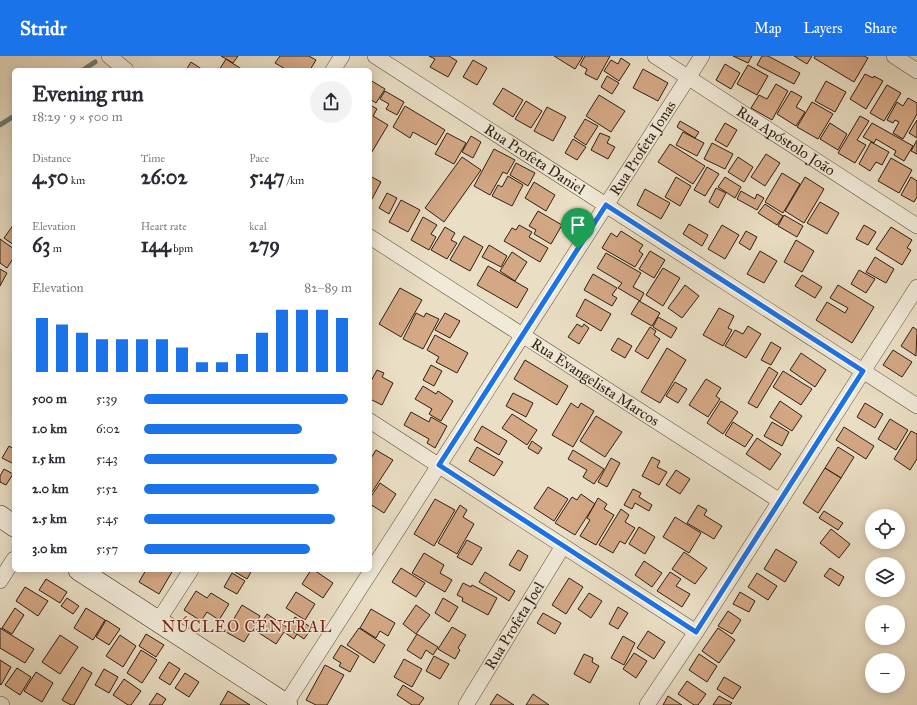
<!DOCTYPE html>
<html lang="en">
<head>
<meta charset="utf-8">
<style>
	:root { --surface:#fff; --page:#f2f2f3; --text:#2b2b33; --muted:#7c7c81; --accent:#1a73e8 }
	body { margin:0; font-family:"IM FELL Great Primer",serif; background:var(--page); color:var(--text); height:100vh; display:flex; flex-direction:column; font-size:15px; white-space:nowrap }
	* { box-sizing:border-box; margin:0 }
	p { font-size:13px; color:var(--muted) }
	.icon { flex:none; width:22px; height:22px; fill:none; stroke:currentColor; stroke-width:2; stroke-linecap:round; stroke-linejoin:round }
	.map { position:relative; flex:1; overflow:hidden }
	.panel { position:absolute; left:12px; top:12px; width:360px; height:504px; display:flex; flex-direction:column; background:var(--surface); border-radius:6px; box-shadow:0 2px 10px #0003 }
	.panel>* { flex:none }
	.controls { position:absolute; left:865px; top:453px; display:grid; gap:8px }
	.controls a { display:grid; place-items:center; width:40px; height:40px; border-radius:50%; background:var(--surface); box-shadow:0 2px 10px #0003; font-size:20px }
	.pin { position:absolute; display:grid; place-items:center; width:34px; height:34px; color:#fff; margin:-41px -17px; border-radius:50% 50% 50% 0; rotate:-45deg; box-shadow:0 0 4px #0007 }
	.pin .icon { rotate:45deg }
	.round { display:grid; place-items:center; flex:none; width:42px; height:42px; border-radius:21px; background:var(--page) }
	.overview { display:flex; align-items:center; justify-content:space-between; height:68px; padding:0 20px }
	h1 { font-size:22px; font-weight:700; line-height:30px }
	.metrics { display:grid; grid-template-columns:repeat(3,1fr); gap:6px; height:68px; padding:4px 20px }
	.metrics div { display:grid; align-content:center }
	.metrics b { font-size:20px; font-weight:700 }
	.metrics small { font-size:11px; font-weight:400 }
	.metrics p { font-size:11px }
	.chart { height:112px; padding:8px 20px }
	.chart p { display:flex; justify-content:space-between }
	.chart svg { width:100%; height:72px; margin-top:4px; stroke:var(--accent); stroke-width:6 }
	ul { padding:0 20px; list-style:none; font-size:13px }
	li { display:grid; grid-template-columns:64px 48px 1fr; align-items:center; height:30px }
	li i { height:10px; border-radius:5px; background:var(--accent) }
	header { display:flex; align-items:center; gap:24px; box-sizing:border-box; height:56px; padding:0 20px; background:var(--accent); color:#fff }
	header strong { font-size:19px }
	nav { display:flex; gap:22px; margin-inline-start:auto; font-size:14px }
	.map>svg:first-child { display:block }
	.lines { fill:none; stroke-linecap:round; stroke-linejoin:round }
	.stream { stroke:#6e7d76; stroke-width:5 }
	.building { fill:#d4a885; stroke:#2e1f11 }
	.street-casing { stroke:#5d4f3e; stroke-width:16 }
	.secondary-casing { stroke:#2e1f11; stroke-width:22 }
	.street { stroke:#f1ead9; stroke-width:15 }
	.secondary { stroke:#f1ead9; stroke-width:21 }
	.route-casing { stroke:#fff; stroke-width:8 }
	.route { stroke:#1a73e8; stroke-width:5 }
	.labels { text-anchor:middle; stroke-width:3; stroke-linejoin:round; paint-order:stroke }
	.street-label { font-size:15px; fill:#2e1f11; stroke:#f1ead9 }
	.neighbourhood-label { font-size:16px; letter-spacing:1px; fill:#7a1f14; stroke:#f1ead9 }
</style>
</head>
<body>
<header>
<strong>Stridr</strong>
<nav><a>Map</a><a>Layers</a><a>Share</a></nav>
</header>
<div class="map">
<svg width="917" height="649" viewBox="0 0 917 649">
	<rect width="100%" height="100%" fill="#eadfc5"/>
	<filter id="stains"><feTurbulence type="fractalNoise" baseFrequency=".005" numOctaves="4"/><feColorMatrix values="0 0 0 0 .2 0 0 0 0 .09 0 0 0 0 .02 0 0 0 .5 -.17"/></filter>
	<radialGradient id="worn" r=".72"><stop offset=".6" stop-color="#630" stop-opacity="0"/><stop offset="1" stop-color="#630" stop-opacity=".3"/></radialGradient>
	<g class="lines">
		<path class="stream" d="M83 14 95 6
			M0 69 14 60"/>
	</g>
	<path class="building" d="M221 0H238L233 7Z
		M280 0H309L316 4 310 14H287L275 7Z
		M429 0H449L457 5 448 21 430 11 435 3Z
		M554 0H583L575 13Z
		M585 0H610L597 24 585 18 587 13 580 9Z
		M733 0H752L748 7Z
		M762 0H768L800 17 794 28 757 9Z
		M794 0H812L807 8Z
		M815 0H864L868 2 854 26 814 2Z
		M621 2 630 8 619 25 604 15 611 4 618 8Z
		M226 3 243 14H219Z
		M473 4 487 12 477 29 463 21Z
		M191 6 203 14H186Z
		M725 8 740 17 731 33 716 24Z
		M748 9 768 20 757 39 737 28Z
		M643 13 668 27 658 45 633 32Z
		M865 18 873 22 874 20 883 25 866 53 850 43Z
		M607 20 619 27 612 38 601 31Z
		M370 24 385 33 376 47 370 43Z
		M826 25 846 36 835 56 815 45Z
		M776 28 788 35 772 64 751 52 759 39 767 43Z
		M887 29 901 37 884 65 870 57Z
		M503 32 523 44 513 61 493 48Z
		M385 35 404 46 397 59 386 53 389 48 380 43Z
		M791 35 802 41 796 51 805 56 796 70 777 58Z
		M599 39 625 55 611 76 586 60Z
		M908 42 917 47V58L903 83 893 77 899 66 895 64 893 67 887 64 897 46 903 50Z
		M526 45 542 55 531 72 515 63Z
		M812 46 833 58 818 83 797 71Z
		M372 50 377 53 373 60 388 69 370 99V53Z
		M405 50 445 74 436 89 413 76 410 82 393 71Z
		M547 51 566 61 553 85 534 75Z
		M860 60 869 65 857 84 866 89 855 107 838 97Z
		M585 63 598 70 586 89 574 81Z
		M917 64V82L909 77Z
		M680 65 699 76 695 82 677 71Z
		M725 67 737 74 727 91 715 84Z
		M830 67 847 78 838 94 820 83Z
		M872 67 913 90 904 105 894 99 896 95 876 83 874 87 863 81Z
		M683 76 704 87 697 100 676 89Z
		M447 77 466 87 454 108 435 98Z
		M600 77 610 81 607 87 615 91 608 103 591 94Z
		M471 80 481 86 473 102 462 96Z
		M573 83 586 91 577 104 565 97Z
		M917 84V98L911 95Z
		M871 86 889 96 882 109 876 106 870 115 859 108Z
		M712 87 733 98 725 113 704 103Z
		M670 88 705 110 693 128 658 106Z
		M494 93 515 104 507 118 503 116 490 139 474 130Z
		M766 98 780 107 765 130 751 121Z
		M462 101 481 114 444 166 425 152Z
		M738 101 753 111 744 126 728 116Z
		M891 102 912 114 899 137 878 125Z
		M516 107 535 117 528 130 510 119Z
		M707 111 719 118 705 140 694 134Z
		M782 117 800 128 783 157 765 146Z
		M370 120 381 126 372 143 370 142Z
		M508 120 523 129 512 150 492 140 498 129 502 131Z
		M676 121 691 130 680 150 665 141Z
		M725 121 741 131 735 142 718 131Z
		M805 121 824 133 804 167 785 155Z
		M911 121 917 125V141L914 146 901 139Z
		M534 126 555 139 546 155 525 142Z
		M716 132 726 137 718 152 709 146Z
		M645 133 670 147 661 163 637 149Z
		M741 135 755 143 757 138 764 142 757 154 737 143Z
		M387 137 397 142 389 158 379 152Z
		M401 144 420 154 408 176 389 166Z
		M820 146 839 157 827 178 807 167Z
		M765 148 783 160 777 169 758 157Z
		M538 155 562 169 551 188 534 178 536 174 529 170Z
		M784 159 803 170 797 181 778 170Z
		M423 161 437 169 431 178 436 181 429 194 411 184Z
		M14 168V189L4 182Z
		M689 168 708 179 702 190 683 178Z
		M519 169 532 176 529 181 548 192 540 206 504 185 512 172 516 174Z
		M722 169 739 179 725 203 708 193Z
		M864 169 876 176 868 189 856 183Z
		M445 171 455 177 451 184 457 187 447 203 431 194Z
		M891 171 912 184 907 192 911 194 902 209 876 193Z
		M621 175 643 189 639 195 643 198 635 211 602 192 611 177 617 181Z
		M746 175 757 181 750 194 739 187Z
		M464 180 483 191 470 215 450 204Z
		M0 183 14 193V201L7 212 0 207Z
		M796 184 814 195 802 216 784 206Z
		M489 189 507 200 501 211 482 201Z
		M650 195 665 204 654 222 639 213Z
		M760 195 777 205 764 227 747 218Z
		M512 196 527 206 515 225 500 215Z
		M606 197 641 217 633 231 644 237 640 245 618 232 622 227 597 212Z
		M875 201 894 213 886 227 866 216Z
		M488 210 528 233 517 252 477 229Z
		M663 212 680 222 663 250 646 239Z
		M0 213 7 217 0 230Z
		M859 214 875 223 866 237 851 228Z
		M593 218 617 232 612 239 617 242 612 250 584 234Z
		M802 219 822 231 815 242 795 230Z
		M685 229 699 240 682 262 668 252Z
		M838 229 874 251 852 287 816 264 827 246 845 257 848 252 830 242Z
		M400 232 422 244 401 281 379 268Z
		M585 243 611 258 601 275 576 260Z
		M639 245 660 257 652 270 631 258Z
		M719 252 734 260 728 272 732 274 723 290 703 279Z
		M416 257 424 261 426 257 439 263 423 293 403 283Z
		M445 257 460 265 450 282 435 274Z
		M658 261 677 272 671 282 653 271Z
		M577 268 582 271 584 268 589 272 579 288 568 281Z
		M748 270 761 278 746 302 725 290 735 274 743 278Z
		M650 271 656 275 654 279 660 283 648 303 635 295Z
		M913 271 917 274 916 300 901 290Z
		M435 279 468 297 457 317 436 306 439 301 427 294Z
		M618 282 632 290 625 302 611 294Z
		M771 286 781 292 771 309 761 304Z
		M667 292 686 304 660 347 641 336Z
		M893 294 912 306 902 321 883 309Z
		M801 297 826 314 815 331 790 314Z
		M525 304 568 330 557 349 514 323Z
		M431 309 442 315 434 330 423 324Z
		M769 311 778 317 757 352 748 347Z
		M377 314 384 317 382 321 393 327 382 349 370 343V327Z
		M783 315 812 333 801 349 773 331Z
		M706 323 721 332 716 340 720 343 708 361 689 349Z
		M675 326 687 333 678 347 666 340Z
		M423 330 436 338 438 335 453 345 441 365 429 358 432 353 415 343Z
		M513 337 533 347 526 361 506 350Z
		M721 345 738 356 723 378 707 367Z
		M780 345 802 360 792 375 770 361Z
		M571 347 578 352 581 347 594 355 573 391 552 379Z
		M865 347 883 358 875 372 857 361Z
		M411 356 429 366 431 361 447 370 435 392 427 387 429 383 404 369Z
		M512 358 537 374 527 389 502 372Z
		M596 360 622 376 605 401 580 385Z
		M890 363 908 374 896 394 878 383Z
		M733 366 753 379 745 391 725 379Z
		M772 366 789 376 782 390 764 380Z
		M482 370 507 385 499 399 474 384Z
		M844 371 874 390 866 403 836 384Z
		M911 375 917 378V403L910 414 894 403Z
		M757 382 781 398 770 414 746 398Z
		M532 385 542 392 538 398 528 392Z
		M9 390 14 393V408L2 402Z
		M477 391 503 406 494 420 469 405Z
		M838 391 854 401 841 422 825 412Z
		M376 394 393 404 372 436 370 435V404Z
		M573 394 604 413 594 428 583 421 587 414 568 403Z
		M652 401 660 405 657 411 667 416 659 429 642 420Z
		M611 402 620 407 607 431 598 426Z
		M825 412 841 422 818 457 803 447Z
		M4 413 13 418 6 429 0 426V420Z
		M676 414 690 423 680 438 666 429Z
		M380 427 396 438 384 457 370 448V442Z
		M548 431 568 443 554 465 534 452Z
		M633 433 641 437 639 441 652 449 649 455 635 447 632 453 624 449Z
		M581 438 595 448 575 479 555 467 572 441 577 444Z
		M598 442 607 448 604 453 614 459 596 489 580 480 590 464 587 462Z
		M435 443 455 454 434 490 414 478Z
		M460 449 467 454 463 461 474 468 457 498 438 487Z
		M698 449 707 454 704 459 722 470 714 483 687 467Z
		M621 453 629 459 625 466 635 472 625 488 620 485 613 497 599 489Z
		M824 455 843 467 838 474 819 462Z
		M675 461 701 477 689 497 663 481Z
		M639 471 655 481 645 498 629 488Z
		M831 473 850 488 839 502 820 487Z
		M467 484 482 492 472 509 457 501Z
		M776 493 797 506 785 526 764 513Z
		M518 494 528 500 520 515 509 509Z
		M684 496 707 512 695 528 672 513Z
		M424 497 444 509 440 517 452 524 445 536 412 517Z
		M644 505 662 517 652 531 635 519Z
		M401 512 425 527 416 541 392 526Z
		M830 512 844 521 839 530 824 520Z
		M146 514H173L159 538 139 526Z
		M232 514H252L247 523Z
		M311 514H314L333 527 323 542 302 528Z
		M485 516 515 535 509 545 479 526Z
		M670 516 681 523 676 530 690 538 682 551 657 535Z
		M232 517 245 525 237 538 224 531Z
		M757 517 777 530 768 544 748 531Z
		M569 522 583 531 566 558 552 549Z
		M46 523 67 536 60 547 39 534Z
		M463 527 471 531 472 529 497 542 488 559 462 545 463 542 457 539Z
		M25 531 48 545 38 560 16 545Z
		M196 535 207 542 211 537 229 548 219 564 207 556 201 565 184 554Z
		M296 536 315 548 305 564 286 552Z
		M740 536 755 545 749 556 733 548Z
		M589 537 602 545 591 562 578 553Z
		M67 542 79 550 73 558 61 550Z
		M443 542 458 551 449 566 435 557Z
		M242 549 260 560 244 586 226 576Z
		M416 549 430 559 416 578 403 568Z
		M618 551 628 557 618 573 609 568Z
		M15 552 24 559 12 578 2 572Z
		M86 552 105 564 93 584 74 572Z
		M371 553 395 567 388 580 380 575 376 582 360 572Z
		M728 555 741 564 732 578 718 570Z
		M543 557 561 567 555 578 537 567Z
		M267 558 297 578 294 583 284 576 276 588 256 575Z
		M295 561 312 572 304 583 288 572Z
		M106 564 120 573 109 589 96 581Z
		M452 571 466 579 458 592 460 594 455 603 438 593Z
		M0 572 34 593 25 607 0 592Z
		M359 572 385 589 374 607 347 589Z
		M718 572 735 584 719 607 702 595Z
		M648 575 665 586 654 603 637 592Z
		M146 578 164 589 156 601 139 590Z
		M417 578 438 591 433 599 426 594 421 603 407 594Z
		M60 579 78 591 60 618 42 606Z
		M120 579 136 590 123 611 106 600Z
		M623 580 635 587 624 609 611 602Z
		M341 589 359 600 350 616 339 610 341 607 333 602Z
		M141 594 157 604 142 627 127 617Z
		M634 597 647 605 636 622 623 613Z
		M584 598 593 602 592 606 599 610 590 627 574 618Z
		M699 598 717 610 707 626 689 614Z
		M434 600 449 608 440 623 426 615Z
		M404 603 422 613 412 631 394 621Z
		M0 604 11 611 1 629 0 628Z
		M169 606 180 613 170 629 159 622Z
		M325 609 344 619 327 649H316L306 644Z
		M82 611 92 617 74 649H71L62 644Z
		M17 612 31 621 20 639 5 629Z
		M104 613 118 621 109 637 95 629Z
		M36 616 53 627 42 646 24 635Z
		M185 617 199 626 189 641 175 632Z
		M724 621 741 631 733 643 717 633Z
		M124 623 141 635 131 649H128L113 639Z
		M687 625 706 638 698 649H694L678 638Z
		M403 629 424 642 419 649H412L397 639Z
		M228 635 250 649H220Z
		M157 637 166 643 162 649H149Z
		M497 638 514 649H490Z
		M533 638 549 649H526Z
		M668 640 682 649H663Z
		M719 640 732 647 730 649H713Z"/>
	<g class="lines">
		<defs>
			<g id="street">
				<path d="M109 0 126 14"/>
				<path id="s1" d="M375 0 917 350"/>
				<path id="s2" d="M655 0 917 170"/>
				<path d="M894 0 917 15"/>
				<path d="M333 14 342 0"/>
				<path id="s3" d="M370 181 780 445"/>
				<path d="M370 365 696 576"/>
				<path d="M0 525 14 503"/>
				<path d="M158 565 191 514"/>
				<path d="M0 648 2 649"/>
				<path id="s4" d="M285 649 702 0"/>
				<path id="s5" d="M466 649 563 490"/>
				<path d="M647 649 696 576 917 231"/>
			</g>
			<path id="secondary" d="M0 460 14 470
				M79 514 287 649"/>
		</defs>
		<use href="#street" class="street-casing"/>
		<use href="#secondary" class="secondary-casing"/>
		<use href="#street" class="street"/>
		<use href="#secondary" class="secondary"/>
	</g>
	<g class="lines">
		<defs>
			<path id="route" d="M606 149 863 315 696 576 439 409Z"/>
		</defs>
		<use href="#route" class="route-casing"/>
		<use href="#route" class="route"/>
	</g>
	<g class="labels">
		<g class="street-label">
			<text dy="5" stroke="none"><textPath href="#s2" startOffset="156">Rua Apóstolo João</textPath></text>
			<text dy="5" stroke="none"><textPath href="#s4" startOffset="662">Rua Profeta Jonas</textPath></text>
			<text dy="5" stroke="none"><textPath href="#s1" startOffset="190">Rua Profeta Daniel</textPath></text>
			<text dy="5" stroke="none"><textPath href="#s3" startOffset="268">Rua Evangelista Marcos</textPath></text>
			<text dy="5" stroke="none"><textPath href="#s5" startOffset="93">Rua Profeta Joel</textPath></text>
		</g>
		<g class="neighbourhood-label">
			<text x="247" y="576">NÚCLEO CENTRAL</text>
		</g>
	</g>
	<rect width="100%" height="100%" filter="url(#stains)"/>
	<rect width="100%" height="100%" fill="url(#worn)"/>
</svg>
<div class="controls">
<a><svg class="icon" aria-label="locate" viewBox="0 0 24 24"><circle cx="12" cy="12" r="6"/><path d="M12 2v4M12 18v4M2 12h4M18 12h4"/></svg></a>
<a><svg class="icon" aria-label="layers" viewBox="0 0 24 24"><path d="M12 4l9 5-9 5-9-5zM3 14l9 5 9-5"/></svg></a>
<a>+</a>
<a>−</a>
</div>
<div class="pin" style="left:578px;top:193px;background:#1e9e55"><svg class="icon" aria-label="arrive" viewBox="0 0 24 24"><path d="M6 21V4h12l-3 4 3 4H6"/></svg></div>
<section class="panel">
<div class="overview"><div><h1>Evening run</h1><p>18:29 · 9 × 500 m</p></div><a class="round"><svg class="icon" aria-label="share" viewBox="0 0 24 24"><path d="M12 15V3M7 8l5-5 5 5M5 13v7h14v-7"/></svg></a></div>
<div class="metrics">
<div><p>Distance</p><b>4.50<small> km</small></b></div>
<div><p>Time</p><b>26:02</b></div>
<div><p>Pace</p><b>5:47<small> /km</small></b></div>
</div>
<div class="metrics">
<div><p>Elevation</p><b>63<small> m</small></b></div>
<div><p>Heart rate</p><b>144<small> bpm</small></b></div>
<div><p>kcal</p><b>279</b></div>
</div>
<div class="chart"><p><span>Elevation</span>82–89 m</p>
<svg viewBox="0 0 160 44" preserveAspectRatio="none"><path d="M5 44V11M15 44V15M25 44V20M35 44V24M45 44V24M55 44V24M65 44V24M75 44V29M85 44V38M95 44V38M105 44V33M115 44V20M125 44V6M135 44V6M145 44V6M155 44V11"/></svg>
</div>
<ul>
<li><b>500 m</b>5:39<i style="width:98%"></i></li>
<li><b>1.0 km</b>6:02<i style="width:76%"></i></li>
<li><b>1.5 km</b>5:43<i style="width:93%"></i></li>
<li><b>2.0 km</b>5:52<i style="width:84%"></i></li>
<li><b>2.5 km</b>5:45<i style="width:92%"></i></li>
<li><b>3.0 km</b>5:57<i style="width:80%"></i></li>
</ul>
</section>
</div>
</body>
</html>
